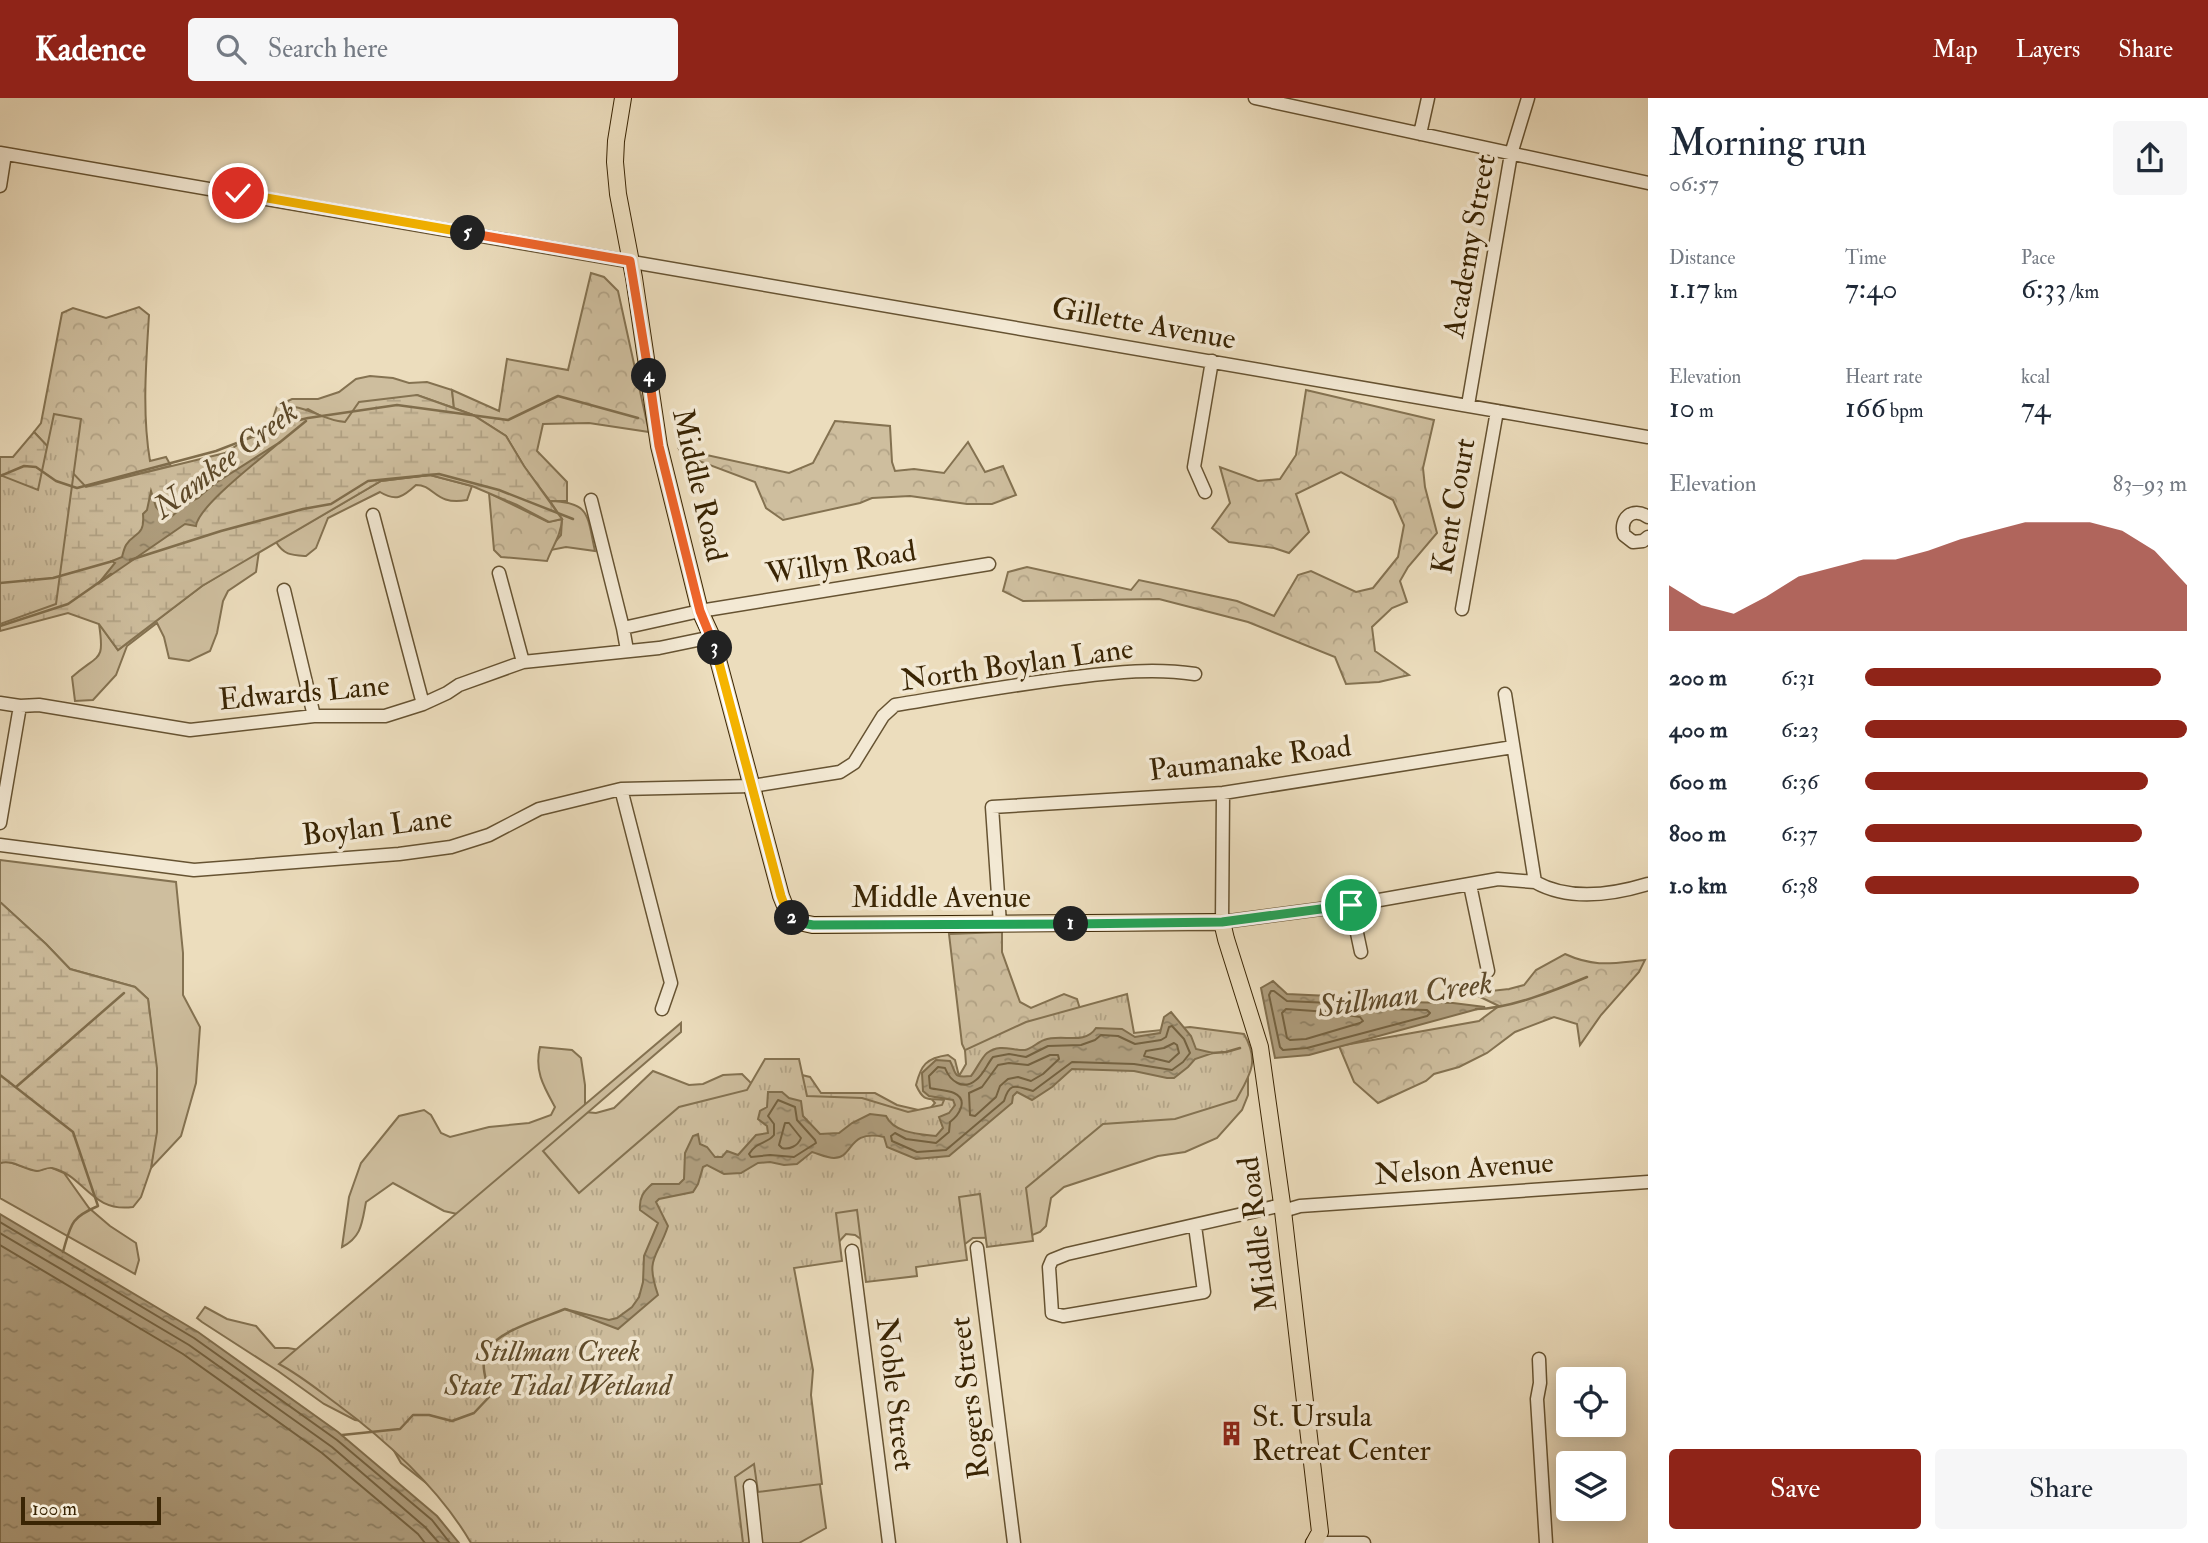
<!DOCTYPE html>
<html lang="en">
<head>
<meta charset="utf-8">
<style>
	:root { --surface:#fff; --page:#f6f6f7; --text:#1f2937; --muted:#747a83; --accent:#8f2418 }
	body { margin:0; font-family:"IM FELL Double Pica",serif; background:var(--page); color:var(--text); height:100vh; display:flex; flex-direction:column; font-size:26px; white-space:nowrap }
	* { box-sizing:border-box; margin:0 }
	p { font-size:23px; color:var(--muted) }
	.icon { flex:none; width:38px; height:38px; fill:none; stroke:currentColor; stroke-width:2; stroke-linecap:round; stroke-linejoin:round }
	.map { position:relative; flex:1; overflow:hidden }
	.details { display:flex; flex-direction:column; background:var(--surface); width:560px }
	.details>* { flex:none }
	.buttons { position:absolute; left:1556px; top:1269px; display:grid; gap:14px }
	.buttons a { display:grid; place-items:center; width:70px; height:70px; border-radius:7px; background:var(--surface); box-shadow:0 4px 18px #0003; font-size:35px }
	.scale { position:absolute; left:21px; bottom:18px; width:140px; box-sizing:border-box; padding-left:7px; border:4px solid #3a2504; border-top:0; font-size:19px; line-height:24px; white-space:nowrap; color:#3a2504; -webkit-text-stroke:5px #f3e9d4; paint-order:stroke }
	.pin { position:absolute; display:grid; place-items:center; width:60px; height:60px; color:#fff; margin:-30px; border:4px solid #fff; border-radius:50%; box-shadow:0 2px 7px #0007 }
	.km { position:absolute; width:35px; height:35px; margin:-18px; border-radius:50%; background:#222; color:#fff; font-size:19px; line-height:35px; text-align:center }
	.round { display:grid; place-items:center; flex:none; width:74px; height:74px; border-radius:7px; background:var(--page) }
	.head { display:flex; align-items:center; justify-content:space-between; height:119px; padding:0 21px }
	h1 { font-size:38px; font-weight:600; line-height:52px }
	.figures { display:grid; grid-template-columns:repeat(3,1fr); gap:10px; height:119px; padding:7px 21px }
	.figures div { display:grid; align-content:center }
	.figures b { font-size:30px; font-weight:600 }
	.figures small { font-size:19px; font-weight:400 }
	.figures p { font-size:19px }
	.chart { height:196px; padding:14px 21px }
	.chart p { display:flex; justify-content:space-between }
	.chart svg { width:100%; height:126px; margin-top:7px; fill:var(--accent); opacity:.7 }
	.action { display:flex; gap:14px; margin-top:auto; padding:14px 21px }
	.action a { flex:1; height:80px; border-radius:7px; background:var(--accent); color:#fff; font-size:28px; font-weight:600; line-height:80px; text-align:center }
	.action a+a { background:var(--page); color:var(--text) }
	ul { padding:0 21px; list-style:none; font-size:23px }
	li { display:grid; grid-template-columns:112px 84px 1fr; align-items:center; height:52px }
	li i { height:18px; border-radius:9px; background:var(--accent) }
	header { display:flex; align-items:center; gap:42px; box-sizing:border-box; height:98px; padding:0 35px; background:var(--accent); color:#fff }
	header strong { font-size:33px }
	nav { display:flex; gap:38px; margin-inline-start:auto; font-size:24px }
	.search { width:490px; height:63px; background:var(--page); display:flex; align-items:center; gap:18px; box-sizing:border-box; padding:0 24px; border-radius:7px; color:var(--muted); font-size:26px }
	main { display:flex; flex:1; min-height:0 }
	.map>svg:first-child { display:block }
	.green { fill:#cebe9e; stroke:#847251; stroke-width:2 }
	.forest { fill:url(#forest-crowns); stroke:#847251; stroke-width:2 }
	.wetland { fill:url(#wetland-marsh); stroke:#847251; stroke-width:2 }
	.park { fill:url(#park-tufts); stroke:#847251; stroke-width:2 }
	.water { fill:url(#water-ripples); stroke:#806e4d; stroke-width:2 }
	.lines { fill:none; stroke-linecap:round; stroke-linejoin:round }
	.shore { stroke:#746241; stroke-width:2 }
	.stream { stroke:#806e4d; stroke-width:2.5 }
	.minor-casing { stroke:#665332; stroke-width:15 }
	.major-casing { stroke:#3a2504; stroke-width:18 }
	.minor { stroke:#f3e9d4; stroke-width:12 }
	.major { stroke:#ecddbd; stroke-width:16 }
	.split-1-casing { stroke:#fff; stroke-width:14 }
	.split-2-casing { stroke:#fff; stroke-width:14 }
	.split-3-casing { stroke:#fff; stroke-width:14 }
	.split-4-casing { stroke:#fff; stroke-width:14 }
	.split-5-casing { stroke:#fff; stroke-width:14 }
	.split-6-casing { stroke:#fff; stroke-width:14 }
	.split-1 { stroke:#22a559; stroke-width:9 }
	.split-2 { stroke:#22a559; stroke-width:9 }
	.split-3 { stroke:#f5b400; stroke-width:9 }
	.split-4 { stroke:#f0652b; stroke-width:9 }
	.split-5 { stroke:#f0652b; stroke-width:9 }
	.split-6 { stroke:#f5b400; stroke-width:9 }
	.labels { text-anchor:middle; stroke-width:7; stroke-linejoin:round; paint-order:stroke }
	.street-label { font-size:30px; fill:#3a2504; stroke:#f3e9d4 }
	.park-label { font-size:30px; font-style:italic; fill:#5f4b2a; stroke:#f3e9d4 }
	.poi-label { font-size:30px; fill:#3a2504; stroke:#f3e9d4; text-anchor:start }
	.water-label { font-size:32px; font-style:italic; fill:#5d4929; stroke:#f3e9d4 }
</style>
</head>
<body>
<header>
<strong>Kadence</strong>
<div class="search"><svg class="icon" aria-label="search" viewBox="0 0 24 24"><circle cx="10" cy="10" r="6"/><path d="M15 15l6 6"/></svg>Search here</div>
<nav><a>Map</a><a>Layers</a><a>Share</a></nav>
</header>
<main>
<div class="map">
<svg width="1648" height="1445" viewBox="0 0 1648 1445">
	<defs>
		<pattern id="forest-crowns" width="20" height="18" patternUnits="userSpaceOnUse" patternTransform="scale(1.75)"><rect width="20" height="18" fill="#cebe9e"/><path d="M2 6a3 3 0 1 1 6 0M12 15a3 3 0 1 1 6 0" fill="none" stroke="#b2a386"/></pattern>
		<pattern id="wetland-marsh" width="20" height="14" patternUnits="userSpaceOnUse" patternTransform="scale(1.75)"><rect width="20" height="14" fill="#cebe9e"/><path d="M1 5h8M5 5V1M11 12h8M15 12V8" fill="none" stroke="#b2a386"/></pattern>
		<pattern id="park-tufts" width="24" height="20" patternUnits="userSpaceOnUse" patternTransform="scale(1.75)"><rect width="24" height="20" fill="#cebe9e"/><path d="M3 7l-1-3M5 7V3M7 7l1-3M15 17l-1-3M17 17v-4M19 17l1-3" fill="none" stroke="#b2a386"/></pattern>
		<pattern id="water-ripples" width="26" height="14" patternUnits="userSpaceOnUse" patternTransform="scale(1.75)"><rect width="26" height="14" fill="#af9e7e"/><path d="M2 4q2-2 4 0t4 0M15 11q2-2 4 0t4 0" fill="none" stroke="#8f8165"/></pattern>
	</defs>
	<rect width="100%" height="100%" fill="#ecddbd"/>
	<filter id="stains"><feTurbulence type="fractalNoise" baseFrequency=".00286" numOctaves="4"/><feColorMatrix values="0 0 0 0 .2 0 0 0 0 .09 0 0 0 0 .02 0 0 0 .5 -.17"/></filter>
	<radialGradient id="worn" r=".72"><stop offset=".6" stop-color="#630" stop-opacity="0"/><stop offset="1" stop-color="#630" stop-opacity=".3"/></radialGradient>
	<path class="green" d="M370 278 393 280 409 285 427 284 452 292 454 310 417 297 345 324 330 323 308 311 272 324 277 308 292 301H318L339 294 356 281Z
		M430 377 472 388 467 402C435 408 435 387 416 387 403 399 396 404 380 394L328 420 316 450 306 458C291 457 284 457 276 444L381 383Z
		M550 403C591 404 587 418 595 453L566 449 551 452 554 445 561 437 562 421Z
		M259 453 256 474 228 493 223 503 217 535 210 553 189 563 169 560 164 539 157 525 127 548 116 577 93 602 75 603 72 579C99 555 105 565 99 526L118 552 202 488Z
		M0 762 176 784 183 855V897L200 929 196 985 181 1038 151 1070C160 1010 155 961 148 901L135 889 70 871 46 846 0 804Z
		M540 949 572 952 581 960 585 987V1014L596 1015 614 1010 653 973 689 987 703 986 723 977 742 976 755 989 684 1081 479 1121 444 1113 393 1085 366 1104C362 1124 362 1139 342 1149L349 1099 361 1065 399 1018 424 1012 431 1017 441 1035 450 1039 489 1029 529 1025 551 1017 555 1009C544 989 534 973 540 949Z
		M1248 964V997L1242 1012 1217 1040 1185 1054 1158 1058 1064 1089 1051 1100 1046 1128 1040 1134 1027 1139 973 1140 957 1152 868 1146 855 1137 846 1136 836 1147 785 1124 1086 1025Z
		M6 1063 37 1073 50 1069 64 1075 89 1110 110 1128 136 1145 139 1162 135 1176 0 1100V1065Z
		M205 1209 227 1221 256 1228 275 1250H288L340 1259 383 1326 355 1322 324 1306 278 1273 202 1224 197 1220Z
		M385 1337 749 1353 817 1366 826 1430 799 1445H485L473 1422 401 1365Z"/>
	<path class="forest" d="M591 175 604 179 618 193 649 334 589 325 543 326 537 353 567 384V403H550L525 370 506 338 473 317 454 310 452 292 499 313 507 261 568 272Z
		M139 209 149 217C146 265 142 316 150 363L166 359 171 368 85 389 34 334 41 325 62 215 73 210 106 220Z
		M1306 292 1434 322 1423 370 1425 389 1437 435 1408 469 1400 483 1407 504 1392 510 1372 529 1375 553 1409 577 1379 584 1346 586 1335 559 1248 524 1159 501 1023 503 1003 493 1008 474 1027 469 1131 492 1139 482 1237 503 1274 518 1298 477 1311 473 1356 494 1373 490 1398 459 1404 427 1393 402 1341 374 1296 396 1309 434 1289 455 1274 450 1229 444 1212 430 1230 405 1220 369 1258 383 1280 381 1296 357Z
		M835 323 890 328 892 364 895 373 914 371 944 375 968 344 985 374 1003 368 1016 397 992 406H967L910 398 872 400 860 405 783 422 766 410 755 384 683 357 679 351 789 375 813 365Z
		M489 395 548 424 562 421C561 438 553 447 547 463L501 459 494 452Z
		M1002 834V854L1020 904 1031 910 1064 896 1077 901 1080 911 970 963 962 946 949 836Z
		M1565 856C1596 870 1613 865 1645 862L1639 874 1601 917 1580 947 1577 926 1554 919 1515 934 1487 955 1459 969 1434 976 1426 983 1378 1005 1354 984 1339 948 1479 923 1499 908 1472 895 1509 891 1524 887 1536 872Z"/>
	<path class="wetland" d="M417 297 473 317 506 338 524 368 562 421 549 424 517 407 472 388 430 377 381 383 202 488 118 552 99 526 68 515 0 533V359H13L34 334 86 389 225 355 295 309C313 312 326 323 345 324L359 304Z
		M0 804 46 846 70 871 135 889 148 901 157 970V1034L151 1070 141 1099 133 1109C91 1115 84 1077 52 1070 47 1069 42 1073 37 1073 24 1072 13 1061 0 1065Z
		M789 974 810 979 821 995H875L897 1007 927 1014 935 1005 929 998 943 999 955 1007 839 1035 784 977Z"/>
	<path class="park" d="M54 316 81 321 56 506 0 526V377L38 392Z
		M1127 896 1134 935 1190 929 1244 936C1260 964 1250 977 1236 1002L1175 1021 1103 1026 1026 1090 1033 1143 987 1149 980 1096 959 1099 967 1162 916 1169 917 1178 866 1184 857 1112 836 1115 842 1163 794 1170 813 1272 811 1297 822 1386 758 1394 754 1366 735 1379 743 1445H471C439 1390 388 1344 337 1306 318 1292 300 1277 279 1266L681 925V934L543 1053 579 1095 679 1009 747 992 765 961H799L807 998 862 1000 908 1014 942 1007 944 1002C928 1000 924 1005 916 987 921 967 926 960 948 957L955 962 959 978 966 966 965 952 1026 924Z"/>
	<path class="water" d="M280 344C262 360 198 408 196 428L185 426 98 486 115 465 112 463 122 459C123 455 124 451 126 447 134 434 145 439 143 416L147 412 151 393 156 409 166 420 172 418 186 406 198 400 214 386Z
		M1273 883 1287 896 1330 898 1353 903 1453 905 1485 909 1309 957 1275 960 1261 890Z
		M1171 914 1191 938 1196 951 1213 955 1195 961 1188 969 1174 980H1167L1134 973 1072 971 1052 989 1032 1002 1017 994 1013 998 1012 1005 949 1058 916 1061 887 1049 884 1039C847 1031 854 1060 834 1060 827 1060 819 1056 812 1054L797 1066 784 1067 770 1064 758 1065 741 1075 724 1076 707 1067 703 1069 698 1086 693 1094 659 1101 656 1104 668 1128C657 1161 645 1159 658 1197L618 1231 565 1211 609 1222 617 1220 632 1209 639 1199 643 1184 644 1158 658 1125 640 1112C639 1100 643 1094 652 1086H679L684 1081 685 1055 693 1038 698 1036 700 1046 707 1049 715 1059H722L727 1053 738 1057 756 1037 768 1035 767 1028 758 1021 760 1013 767 1009 768 994H782L789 1000 801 1003 803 1018 820 1036 839 1035 852 1025 870 1016 886 1018C894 1035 919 1036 936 1038L943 1030 939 1019 949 1015 955 1007 953 1002 929 998 923 993 922 975 936 962 950 963C957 976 952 980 971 978 976 972 982 959 987 955 1000 945 1013 953 1025 952 1031 951 1038 944 1044 942 1062 935 1084 948 1096 930L1122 931 1135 939 1160 935 1164 919Z
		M0 1116 198 1234 338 1334 437 1418 459 1445H0Z"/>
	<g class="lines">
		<path class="shore" d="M1271 893H1274L1287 903 1330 905 1352 910 1427 912 1430 915 1427 918 1307 950 1283 952 1280 949 1269 897Z
			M1286 911 1328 914 1360 919 1363 923 1360 925 1306 941 1290 942 1287 940 1282 915Z
			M1172 928 1184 941 1190 955 1183 964 1172 972 1134 966 1072 964 1033 993C1017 989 1010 982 1004 1003L946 1052 917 1054 892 1043 891 1038 895 1035 906 1041 936 1045 949 1034 950 1024C959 1017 969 1002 954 995 946 992 937 992 930 990L929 978 938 969 945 970C950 983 963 993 976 982 984 976 987 966 993 959L1009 956 1026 959 1048 948 1081 947 1095 942 1101 937 1118 938 1135 946 1161 942 1166 939 1169 929Z
			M1174 945 1177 947 1179 955 1169 964 1144 958 1146 953 1164 950Z
			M1050 957H1058L1059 961 1043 976 1031 983 1018 979 1008 981 1000 988 996 999 975 1018 970 1017 969 995 982 989 998 967 1009 965 1028 967Z
			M778 1002 795 1009 797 1022 815 1042 816 1045 794 1059 770 1057 751 1059 749 1056C757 1043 767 1046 774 1037V1026L768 1018Z
			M785 1025H789L801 1040C798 1048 789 1052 782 1050L779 1047Z
			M0 1124 194 1240 337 1342 432 1422 450 1445
			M0 1135 189 1247 332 1349 425 1429 439 1445
			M0 1147 183 1256 322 1355 418 1436 425 1445"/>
		<path class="stream" d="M279 345 306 323
			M0 378 24 368 36 369 56 383 77 390 216 353 291 324 308 320 397 307 508 322 558 298 638 320
			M130 462 221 433 303 411 331 406 368 383 439 376 499 392 573 421
			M0 485 53 480 113 463
			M0 528 68 506 111 476
			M1476 911C1509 911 1556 892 1587 879
			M1212 955 1226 954 1240 950
			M0 977 73 1034 98 1108C70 1120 71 1126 63 1154
			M16 989 124 895
			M342 1337 400 1331 413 1317H429L452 1323 474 1315 490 1298C487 1285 480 1267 486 1254 496 1233 544 1220 565 1211L568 1212"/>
		<defs>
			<path id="minor" d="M1255 0 1648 85
				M1420 36 1428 0
				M0 55 1648 339
				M0 88 5 56
				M1468 307 1511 56 1528 0
				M1205 394 1194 369 1212 263
				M591 402 623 530 627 552
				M373 417 423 606
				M1648 419C1632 408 1619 421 1624 437L1633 444 1643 443 1648 439
				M499 475 523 564
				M284 492 314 618
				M1462 511 1497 313
				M623 530 700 513 989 466
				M0 605 20 608 39 607 190 632 314 618H385L423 606 447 595 459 587 523 564 659 550 712 539
				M621 691 671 885 662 911
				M1223 695 1222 824 1351 807 1498 781 1535 784 1505 596
				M0 725 20 608
				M0 747 194 772 399 756 451 749 489 737 539 711 621 691 752 688 840 674 854 665 883 618 895 607C955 597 1016 586 1077 579 1116 574 1155 570 1195 576
				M1535 784C1569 803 1612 797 1648 786
				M1470 787 1488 873
				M1351 807 1361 854
				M1000 826 992 709 1223 695 1513 649
				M1283 1113 1300 1108 1648 1084
				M1195 1128 1204 1194 1063 1218 1052 1215 1049 1169 1052 1162 1067 1156 1282 1107
				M977 1150 1014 1445
				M852 1153 889 1445
				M1539 1261 1540 1285 1537 1301 1546 1445
				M750 1388 756 1445
				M1312 1445H1364"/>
			<path id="major" d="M623 0 616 43 615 64 618 96 634 180 659 348 700 513 712 539 781 798C788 817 793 824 813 827L1222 824 1226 841 1260 949 1283 1113 1320 1434 1314 1445"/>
		</defs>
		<use href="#minor" class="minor-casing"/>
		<use href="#major" class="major-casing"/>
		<use href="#minor" class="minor"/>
		<use href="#major" class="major"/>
	</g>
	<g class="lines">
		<defs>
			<path id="split-1" d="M1071 826 1222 824 1351 807"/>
			<path id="split-2" d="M792 820 802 825 813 827 1071 826"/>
			<path id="split-3" d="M715 550 781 798 788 817 792 820"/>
			<path id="split-4" d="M649 278 659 348 700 513 715 550"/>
			<path id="split-5" d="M468 135 630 163 649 278"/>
			<path id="split-6" d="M238 95 468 135"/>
		</defs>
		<use href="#split-1" class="split-1-casing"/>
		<use href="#split-2" class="split-2-casing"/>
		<use href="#split-3" class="split-3-casing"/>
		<use href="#split-4" class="split-4-casing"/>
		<use href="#split-5" class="split-5-casing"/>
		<use href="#split-6" class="split-6-casing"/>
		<use href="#split-1" class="split-1"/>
		<use href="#split-2" class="split-2"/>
		<use href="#split-3" class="split-3"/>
		<use href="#split-4" class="split-4"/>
		<use href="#split-5" class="split-5"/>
		<use href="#split-6" class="split-6"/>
	</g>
	<defs>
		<symbol id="building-bare" viewBox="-9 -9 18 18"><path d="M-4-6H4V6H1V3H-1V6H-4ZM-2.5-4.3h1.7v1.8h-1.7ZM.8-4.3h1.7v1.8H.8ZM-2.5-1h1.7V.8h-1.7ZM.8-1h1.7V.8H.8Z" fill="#8f2418" stroke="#f3e9d4" stroke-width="2.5" paint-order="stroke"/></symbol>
	</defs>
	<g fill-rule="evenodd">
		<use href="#building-bare" x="1214" y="1318" width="35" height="35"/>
	</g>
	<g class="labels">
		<g class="street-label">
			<text transform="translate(1469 148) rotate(-80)" y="10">Academy Street</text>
			<text transform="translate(1144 225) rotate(10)" y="10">Gillette Avenue</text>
			<text transform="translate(700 387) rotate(77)" y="10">Middle Road</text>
			<text transform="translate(1453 408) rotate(-80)" y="10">Kent Court</text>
			<text transform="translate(841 464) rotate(-9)" y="10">Willyn Road</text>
			<text transform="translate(1017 566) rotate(-8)" y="10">North Boylan Lane</text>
			<text transform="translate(304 594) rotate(-5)" y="10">Edwards Lane</text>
			<text transform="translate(1250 660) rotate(-7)" y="10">Paumanake Road</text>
			<text transform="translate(377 728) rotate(-7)" y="10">Boylan Lane</text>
			<text x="941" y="809">Middle Avenue</text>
			<text transform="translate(1464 1070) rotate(-4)" y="10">Nelson Avenue</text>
			<text transform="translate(1257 1136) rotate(-97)" y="10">Middle Road</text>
			<text transform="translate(896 1296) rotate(83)" y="10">Noble Street</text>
			<text transform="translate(969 1300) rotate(-97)" y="10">Rogers Street</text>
		</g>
		<g class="park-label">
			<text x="558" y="1263">Stillman Creek<tspan x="558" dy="34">State Tidal Wetland</tspan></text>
		</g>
		<g class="poi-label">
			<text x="1252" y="1328">St. Ursula<tspan x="1252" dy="34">Retreat Center</tspan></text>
		</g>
		<g class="water-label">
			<text transform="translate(225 361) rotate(-37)" y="11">Namkee Creek</text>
			<text transform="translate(1405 896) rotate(-8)" y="11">Stillman Creek</text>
		</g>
	</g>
	<rect width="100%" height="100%" filter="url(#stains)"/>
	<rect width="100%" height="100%" fill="url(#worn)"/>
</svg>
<div class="buttons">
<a><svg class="icon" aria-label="locate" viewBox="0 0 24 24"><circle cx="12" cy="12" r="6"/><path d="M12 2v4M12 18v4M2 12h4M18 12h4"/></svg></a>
<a><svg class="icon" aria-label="layers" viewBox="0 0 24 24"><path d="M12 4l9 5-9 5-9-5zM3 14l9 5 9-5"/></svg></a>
</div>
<div class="scale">100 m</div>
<div class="pin" style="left:1351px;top:807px;background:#1e9e55"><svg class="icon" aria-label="arrive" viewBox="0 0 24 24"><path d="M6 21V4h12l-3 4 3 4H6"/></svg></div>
<div class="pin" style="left:238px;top:95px;background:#d93025"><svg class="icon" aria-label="check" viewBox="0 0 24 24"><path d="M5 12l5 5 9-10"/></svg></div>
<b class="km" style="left:1071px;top:826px">1</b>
<b class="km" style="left:792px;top:820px">2</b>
<b class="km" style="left:715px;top:550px">3</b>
<b class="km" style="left:649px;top:278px">4</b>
<b class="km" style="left:468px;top:135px">5</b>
</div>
<section class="details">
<div class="head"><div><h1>Morning run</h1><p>06:57</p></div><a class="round"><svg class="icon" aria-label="share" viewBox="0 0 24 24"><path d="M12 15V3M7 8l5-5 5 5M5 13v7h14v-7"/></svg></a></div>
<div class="figures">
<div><p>Distance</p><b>1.17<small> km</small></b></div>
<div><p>Time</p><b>7:40</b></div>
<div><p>Pace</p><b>6:33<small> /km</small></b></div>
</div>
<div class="figures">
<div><p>Elevation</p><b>10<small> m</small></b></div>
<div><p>Heart rate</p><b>166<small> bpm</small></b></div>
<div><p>kcal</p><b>74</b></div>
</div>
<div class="chart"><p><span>Elevation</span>83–93 m</p>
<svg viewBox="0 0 160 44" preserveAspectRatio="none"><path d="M0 44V28L10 35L20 38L30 32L40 25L50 22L60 19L70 19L80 16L90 12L100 9L110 6L120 6L130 6L140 9L150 16L160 28V44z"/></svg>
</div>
<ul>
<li><b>200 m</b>6:31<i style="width:92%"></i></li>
<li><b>400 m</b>6:23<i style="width:100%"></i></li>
<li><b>600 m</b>6:36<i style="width:88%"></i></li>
<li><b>800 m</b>6:37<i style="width:86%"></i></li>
<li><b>1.0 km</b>6:38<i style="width:85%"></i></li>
</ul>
<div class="action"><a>Save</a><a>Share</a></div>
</section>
</main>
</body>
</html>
